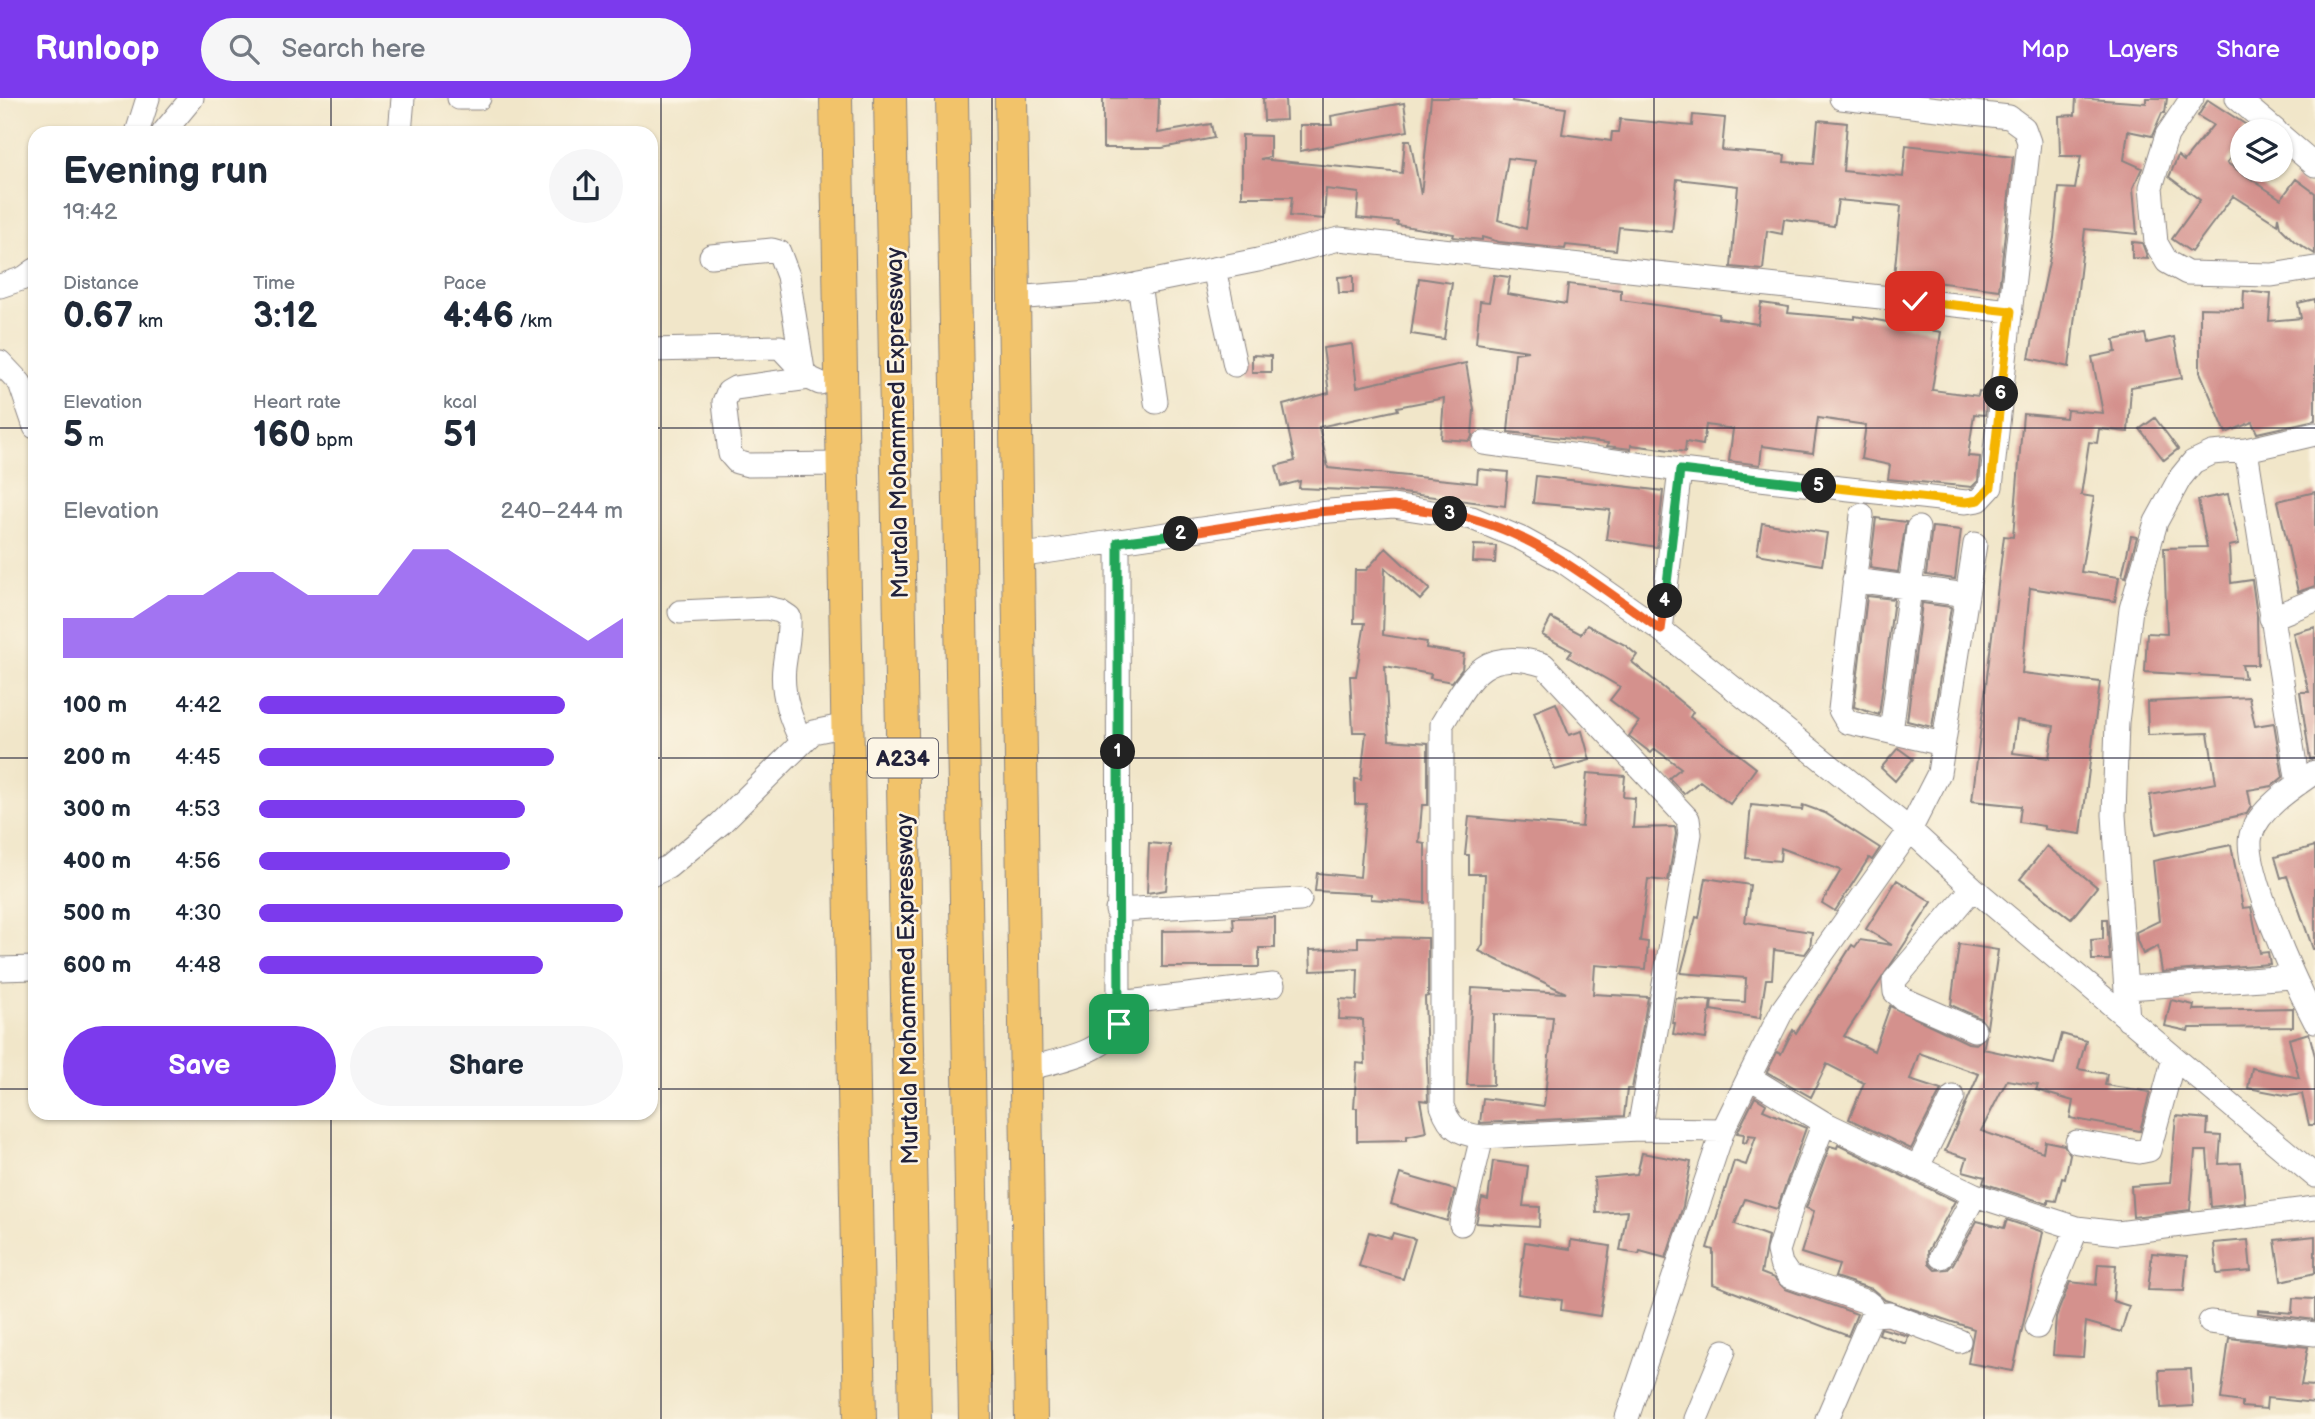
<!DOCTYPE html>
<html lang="en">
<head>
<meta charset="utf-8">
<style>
	:root { --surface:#fff; --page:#f6f6f7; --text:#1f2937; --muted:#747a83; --accent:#7c3aed }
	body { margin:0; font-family:"Balsamiq Sans",sans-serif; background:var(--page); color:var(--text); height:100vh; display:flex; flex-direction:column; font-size:26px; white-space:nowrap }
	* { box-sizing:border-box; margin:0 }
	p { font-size:23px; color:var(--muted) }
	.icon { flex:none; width:38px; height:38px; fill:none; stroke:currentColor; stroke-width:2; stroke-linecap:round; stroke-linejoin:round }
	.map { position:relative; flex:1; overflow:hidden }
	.panel { position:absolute; left:28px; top:28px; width:630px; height:994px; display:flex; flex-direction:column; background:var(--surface); border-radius:21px; box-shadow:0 2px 5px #0004 }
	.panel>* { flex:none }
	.controls { position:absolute; left:2230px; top:21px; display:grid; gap:14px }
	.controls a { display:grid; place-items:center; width:63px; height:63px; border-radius:50%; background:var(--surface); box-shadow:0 2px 5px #0004; font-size:35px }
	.pin { position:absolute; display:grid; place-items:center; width:60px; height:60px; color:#fff; margin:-30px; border-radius:14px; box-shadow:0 4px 10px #0006 }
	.km { position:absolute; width:35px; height:35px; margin:-18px; border-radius:50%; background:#222; color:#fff; font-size:19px; line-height:35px; text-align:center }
	.round { display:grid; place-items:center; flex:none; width:74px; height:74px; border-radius:37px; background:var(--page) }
	.overview { display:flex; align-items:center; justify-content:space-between; height:119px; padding:0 35px }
	h1 { font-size:38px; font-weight:700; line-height:52px }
	.figures { display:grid; grid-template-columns:repeat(3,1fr); gap:10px; height:119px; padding:7px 35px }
	.figures div { display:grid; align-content:center }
	.figures b { font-size:35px; font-weight:700 }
	.figures small { font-size:19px; font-weight:400 }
	.figures p { font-size:19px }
	.chart { height:196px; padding:14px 35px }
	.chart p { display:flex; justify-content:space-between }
	.chart svg { width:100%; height:126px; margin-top:7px; fill:var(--accent); opacity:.7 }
	.action { display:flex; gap:14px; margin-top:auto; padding:14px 35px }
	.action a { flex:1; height:80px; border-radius:42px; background:var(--accent); color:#fff; font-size:28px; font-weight:700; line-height:80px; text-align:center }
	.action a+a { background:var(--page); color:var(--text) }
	ul { padding:0 35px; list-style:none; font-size:23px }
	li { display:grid; grid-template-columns:112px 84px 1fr; align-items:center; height:52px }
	li i { height:18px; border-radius:9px; background:var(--accent) }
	header { display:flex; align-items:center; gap:42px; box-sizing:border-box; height:98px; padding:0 35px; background:var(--accent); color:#fff }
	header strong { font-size:33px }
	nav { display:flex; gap:38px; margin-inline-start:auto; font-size:24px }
	.search { width:490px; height:63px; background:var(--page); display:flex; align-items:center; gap:18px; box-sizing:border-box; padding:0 24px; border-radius:38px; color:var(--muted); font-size:26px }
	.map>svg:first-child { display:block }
	.building { fill:#d4918d; fill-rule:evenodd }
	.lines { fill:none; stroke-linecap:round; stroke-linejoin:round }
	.minor-casing { stroke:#8a8482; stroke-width:25 }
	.highway-casing { stroke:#8a8482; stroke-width:34 }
	.minor { stroke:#fff; stroke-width:23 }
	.highway { stroke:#f2c36a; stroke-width:32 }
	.split-1-casing { stroke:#fff; stroke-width:14 }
	.split-2-casing { stroke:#fff; stroke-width:14 }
	.split-3-casing { stroke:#fff; stroke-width:14 }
	.split-4-casing { stroke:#fff; stroke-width:14 }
	.split-5-casing { stroke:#fff; stroke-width:14 }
	.split-6-casing { stroke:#fff; stroke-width:14 }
	.split-7-casing { stroke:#fff; stroke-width:14 }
	.split-1 { stroke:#22a559; stroke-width:9 }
	.split-2 { stroke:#22a559; stroke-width:9 }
	.split-3 { stroke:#f0652b; stroke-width:9 }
	.split-4 { stroke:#f0652b; stroke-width:9 }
	.split-5 { stroke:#22a559; stroke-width:9 }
	.split-6 { stroke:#f5b400; stroke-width:9 }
	.split-7 { stroke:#f5b400; stroke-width:9 }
	.grid { fill:none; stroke:#22223b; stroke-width:2; stroke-opacity:0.55 }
	.labels { text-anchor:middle; stroke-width:5; stroke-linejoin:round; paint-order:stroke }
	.shield { fill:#fcf5e5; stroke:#63616e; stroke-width:2 }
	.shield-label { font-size:23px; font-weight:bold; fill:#22223b }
	.street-label { font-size:24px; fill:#22223b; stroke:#fcf5e5 }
</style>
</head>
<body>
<header>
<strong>Runloop</strong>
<div class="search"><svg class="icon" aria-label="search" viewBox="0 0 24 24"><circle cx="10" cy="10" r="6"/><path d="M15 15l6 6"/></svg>Search here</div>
<nav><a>Map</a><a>Layers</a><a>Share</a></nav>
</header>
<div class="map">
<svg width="2315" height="1321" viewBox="0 0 2315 1321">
	<rect width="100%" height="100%" fill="#fcf5e5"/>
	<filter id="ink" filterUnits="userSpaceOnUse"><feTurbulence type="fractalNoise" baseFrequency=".0143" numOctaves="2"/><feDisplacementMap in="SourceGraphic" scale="14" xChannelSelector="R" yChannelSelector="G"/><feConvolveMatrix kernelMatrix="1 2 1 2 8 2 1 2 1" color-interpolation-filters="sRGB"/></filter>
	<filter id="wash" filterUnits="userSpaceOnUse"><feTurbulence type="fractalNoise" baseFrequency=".00686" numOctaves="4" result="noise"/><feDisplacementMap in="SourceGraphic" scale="28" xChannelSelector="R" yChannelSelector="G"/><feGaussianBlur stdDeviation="1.57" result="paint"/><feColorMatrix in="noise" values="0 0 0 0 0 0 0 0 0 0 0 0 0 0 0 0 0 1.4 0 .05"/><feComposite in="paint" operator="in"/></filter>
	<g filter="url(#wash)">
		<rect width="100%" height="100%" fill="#f1e6c9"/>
		<g id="blocks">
			<path class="building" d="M1103 0H1159L1158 35 1211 26 1214 40 1162 50H1103Z
				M1263 0H1285L1286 22 1264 23Z
				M1431 0H1512V3L1566 10 1562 36 1611 43 1612 34H1618L1620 21 1692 28 1693 17 1725 20 1722 52 1785 57 1784 64 1814 66 1818 22 1847 25 1843 73 1903 79 1906 47 2013 59 1999 192 1894 179 1901 108 1838 102 1834 128 1784 121 1782 136 1767 133 1763 172 1731 169 1738 88 1677 81 1672 134 1619 129 1616 152 1566 147 1565 151 1499 144 1482 139V142L1453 139 1454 136 1397 127 1398 124 1357 120 1359 95 1326 91 1324 121 1290 118 1292 99H1242V37L1270 38V59L1260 61 1402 75 1405 42H1410L1421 97ZM1508 60 1535 63 1526 131 1498 122Z
				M2076 0 2146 5V0H2167L2165 15H2162L2152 38 2128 33 2124 62 2142 70 2133 90 2137 136 2085 131 2069 269 2029 260 2054 140 2059 90 2075 91 2081 58H2060L2059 18 2075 17Z
				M2208 2 2248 28 2242 33V39L2227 65 2281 101 2296 81 2315 95V156L2294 143 2280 129 2278 119 2277 126 2233 98 2191 154 2172 141 2200 102 2169 79 2178 58 2184 63 2213 27 2198 18Z
				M1404 5 1408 33 1300 53V27H1332L1331 18Z
				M2132 144 2142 145 2148 161 2132 160Z
				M1494 177 1510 179 1507 196 1566 206 1568 186 1621 192V202L1719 216 1718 220 1758 226 1761 205 1789 209 1788 215 1855 221V218L1941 234 1932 292 1978 298 1979 293 1987 294 1985 317 1974 316 1968 358 1980 359 1978 383 1972 389 1888 381 1890 367 1861 361 1866 327 1818 320 1813 355 1762 348 1760 367 1729 363 1733 331 1706 327 1703 347 1686 344 1685 354 1631 347V351L1607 348 1608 345 1508 334 1515 255 1528 253 1476 245 1480 203 1489 204Z
				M1353 178V195H1339L1338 179Z
				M1419 180 1452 185 1444 241 1411 236Z
				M2244 193 2271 196 2269 223 2301 220 2298 205 2315 201V322L2257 335 2252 324 2226 335 2200 274V210L2243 211Z
				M2145 236 2147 245 2174 239 2182 280 2131 289 2128 334 2099 331 2097 345 2089 344 2081 397 2094 399 2081 474 2119 479 2115 503 2030 490 2022 575 2100 584 2081 736 2044 731V728L2019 724 2021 708 1972 703 2004 438 2013 439 2023 316 2066 320 2067 312 2103 315 2092 259 2116 254 2114 242ZM2017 622 2054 628 2049 660 2013 655Z
				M1352 246 1357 289 1466 265 1474 312 1472 338 1470 343 1441 341 1444 300 1397 309 1398 312 1319 329 1328 370 1477 385 1478 371 1508 374 1505 408 1395 394 1299 390 1300 383 1281 388 1276 368 1295 363 1283 307 1329 295 1323 250Z
				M1252 257 1271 258V274H1252Z
				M2155 320 2178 351 2164 362 2140 331Z
				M1536 378 1663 393 1657 449 1606 441 1610 412 1533 405Z
				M2315 394V488L2298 494 2278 403Z
				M2228 396 2239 446 2229 448 2231 485 2252 482 2257 517 2258 567H2242L2245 580 2145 574 2147 535 2167 536 2164 450 2207 449 2198 402Z
				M1876 420 1906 424 1898 474 1870 470Z
				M1762 425 1827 435 1822 467 1757 456Z
				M1932 429 1961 432 1955 481 1926 477Z
				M2131 438 2137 439 2126 479 2122 478Z
				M1474 447 1496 448 1495 465 1473 464Z
				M1386 450 1430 491 1420 502 1385 470 1383 537 1427 544 1426 550 1464 556 1462 571 1452 584 1430 580 1431 576 1385 568 1389 642 1428 645V707H1422L1419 745 1425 746V805L1371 801V796L1315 793 1317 775 1360 779 1366 706H1355V681L1361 682 1366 634H1353L1350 578H1356L1365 525H1354L1355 472H1366Z
				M1867 498 1894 501 1879 617 1854 609Z
				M1922 505 1951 509 1932 629 1907 623Z
				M1551 520 1581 536 1587 527 1625 547 1637 557 1632 564 1693 614 1690 619 1756 670 1730 706 1700 683 1684 696 1669 680 1681 670 1655 651 1651 655 1629 638 1639 624 1610 602 1620 589 1568 559 1572 553 1542 537Z
				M2315 529V660L2310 661 2300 594H2309L2293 535Z
				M2249 599 2255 628 2274 625 2283 679 2272 688 2248 692 2251 708 2246 716 2156 736 2150 697 2216 685 2208 635 2148 637 2147 604Z
				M1556 605 1569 637 1582 633 1590 662 1555 672 1534 614Z
				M1898 650 1913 661 1895 683 1881 670Z
				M1587 675 1625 678 1623 699 1635 700 1633 730 1675 729 1676 736 1668 783 1648 781 1640 843 1648 844 1646 871 1595 867 1593 896 1648 899 1632 991H1627L1624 1018 1480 1025 1483 1000 1544 1008 1553 919 1494 916 1493 987H1467L1472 890 1566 895 1479 853 1483 846 1485 776H1469V757H1465L1469 719 1582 729Z
				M1751 707 1802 712 1803 707 1825 715 1880 750 1872 762 1869 760 1835 813 1822 805 1841 772 1781 750 1780 763 1746 760Z
				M1149 745 1170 747 1166 792 1147 795Z
				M2231 747 2243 810 2251 809 2260 855 2268 854 2270 866 2162 874 2158 848 2143 856 2137 843 2136 834 2159 823 2153 763Z
				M2047 748 2097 789 2071 821 2020 781Z
				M2315 748V851H2313L2287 778 2281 780 2275 759Z
				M1706 780 1750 787 1745 824 1812 834 1810 849 1805 856 1774 852 1772 881H1766L1760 920 1711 912 1712 902 1745 904 1746 880 1681 875 1696 819 1699 820Z
				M1897 782 1932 804 1844 938 1874 953 1890 908 1968 945 1976 946 1986 938 1983 951 2054 966 2062 936 2086 943 2078 971 2107 976 2105 987 2150 994 2140 1033 2070 1020 2073 1003 2036 992 2038 987 2007 982 1981 1033 2043 1054 2045 1043 2064 1047 2070 1056 2065 1081 2062 1080 2056 1103 2048 1102V1106L1983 1085 1985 1079 1963 1073 1967 1060 1945 1053 1979 976 1919 955 1910 982 1941 992 1911 1051 1849 1021 1864 985 1827 966 1811 999 1767 974 1777 954 1781 956 1793 932 1796 935 1852 847 1855 849 1860 842 1892 847 1866 831Z
				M1275 819V850H1259V869H1162V833L1234 832 1233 820Z
				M2103 821H2107L2110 862H2092L2091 842 2103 841Z
				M1358 839 1428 840V898L1425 899 1428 1003 1420 1002 1426 1034 1407 1038V1042L1357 1043V1010H1354L1357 965 1365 966 1363 922 1339 921 1340 901 1357 902 1358 871 1311 873 1310 852 1358 850Z
				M1959 846 1998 852 1987 929 1980 920 1951 907Z
				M1676 900 1711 902 1706 941 1673 936 1675 925H1672Z
				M2171 902 2194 907 2193 912 2293 910V929L2189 930 2188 933 2165 928Z
				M2309 935 2315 958V1027H2309L2302 996 2290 998 2248 990 2252 970 2299 980 2289 941Z
				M1755 999 1766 1006 1763 1012 1806 1030 1777 1111 1745 1101 1735 1126 1768 1138 1761 1175 1774 1180 1785 1191 1857 1216 1848 1238 1713 1186V1152L1707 1150 1734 1063 1746 1067 1756 1038 1749 1037 1746 1045 1743 1044 1744 1036 1737 1035Z
				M2176 1018 2208 1021 2207 1037 2221 1038 2219 1066 2241 1065 2245 1105 2211 1109 2207 1053H2195L2190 1112 2133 1119 2131 1088 2170 1085Z
				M1838 1047 1955 1103 1928 1153 1929 1166 1935 1172 1948 1171 1953 1166 1977 1123 2004 1130 2007 1122 2043 1134 2013 1273 1968 1265 1974 1231 1885 1202 1872 1191 1835 1179 1839 1167 1801 1155 1814 1113 1806 1110 1830 1048 1837 1050Z
				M1642 1055 1691 1064 1683 1108 1666 1160 1640 1153 1639 1156 1620 1153 1627 1113 1596 1115 1594 1080 1637 1076Z
				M1493 1063 1528 1068 1523 1108 1540 1109 1539 1129 1476 1125 1482 1100 1488 1102Z
				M1400 1076 1455 1092 1447 1123 1391 1106Z
				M1369 1134 1391 1140 1393 1135 1415 1141 1403 1181 1359 1168Z
				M2315 1138V1175L2281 1183 2275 1142Z
				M1571 1142 1610 1148 1600 1218 1561 1212 1562 1202 1518 1196 1525 1144 1570 1151Z
				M2248 1142 2251 1173 2217 1176 2214 1145Z
				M2152 1155 2187 1158 2184 1193 2148 1192Z
				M2098 1166 2116 1167 2113 1203 2129 1208 2121 1234 2086 1224 2083 1259 2053 1257 2056 1219 2070 1184 2096 1187Z
				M2293 1200 2315 1201V1222L2258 1215V1212L2292 1215Z
				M1881 1230 1908 1238 1906 1246 1879 1236Z
				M2229 1240 2308 1249 2301 1287 2315 1288V1305L2267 1300 2266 1311 2242 1309V1304L2221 1301Z
				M2191 1271 2193 1308 2161 1310 2159 1272Z"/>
		</g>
	</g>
	<g filter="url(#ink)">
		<use href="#blocks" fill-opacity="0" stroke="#8a8482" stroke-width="2"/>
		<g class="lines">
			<defs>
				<path id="minor" d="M459 0H479
					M2192 0 2167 37 2151 89 2156 145 2167 164 2187 175 2272 177 2315 170
					M2237 0 2276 33
					M137 35 148 0
					M163 35 192 0
					M400 35 403 0
					M2280 37 2315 67
					M711 158 772 152 779 154 788 178 803 272
					M1214 171 1235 267
					M1139 186 1156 304
					M0 188 24 180 35 172
					M1014 200 1104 193 1258 162 1339 141 2011 213
					M651 252 780 249 809 280 820 285
					M0 264 20 285 35 329
					M809 280 735 290 728 294 724 304 730 356 737 364 748 367 842 366
					M1484 345 1680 372 1966 404 1979 402 1991 389 2029 44 2024 30 2009 19 1841 0
					M2246 352 2298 686
					M1862 417 1840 612 1847 624 1943 646
					M1017 458 1317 414 1393 408 1472 420 1522 441 1564 464 1661 532 1910 732 1973 790 2315 1078
					M1854 482 1967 497
					M680 514 767 510 780 513 789 519C790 537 786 552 784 569 781 595 790 621 802 644
					M2271 520 2315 502
					M1661 532 1680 372
					M1891 634 1918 430
					M2315 674C2293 689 2259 711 2251 737 2242 769 2298 890 2315 923
					M651 777 668 769 720 726 813 634 847 627
					M1973 790 1894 883 1895 894 1903 901 1974 932
					M1117 812 1300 802
					M0 871 35 870
					M2127 890 2292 879
					M1119 905 1273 887
					M2128 922 2114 717 2117 624 2131 511 2156 424 2180 380 2193 364 2212 355 2246 352 2315 336
					M1024 972C1055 962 1104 957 1119 926L1118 445
					M1749 979 1824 1025 1975 1097 2077 1130 2118 1135 2315 1110
					M1824 1025 1793 1105 1778 1153 1781 1166 1789 1178 1867 1204 1872 1208V1217L1827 1321
					M1639 1031 1690 736 1688 721 1544 567C1483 548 1470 579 1442 626V1008C1450 1030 1459 1036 1482 1039L1639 1031 1723 1032
					M2077 1044 2139 1054 2149 1052 2174 960
					M1917 1070 1953 999
					M1461 1126 1482 1039
					M1941 1159 1975 1097
					M1872 1217 1889 1216 1959 1243
					M2210 1224 2315 1236
					M2037 1229 2077 1130
					M1627 1320 1723 1032 1749 979 1783 911 1910 732 1939 675 1975 446
					M1696 1321 1724 1253"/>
				<path id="highway" d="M836 0 860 1321
					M890 0 915 1321
					M952 0 975 1321
					M1011 0 1031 1321"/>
			</defs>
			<use href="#minor" class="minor-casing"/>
			<use href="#highway" class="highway-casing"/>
			<use href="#minor" class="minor"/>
			<use href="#highway" class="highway"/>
		</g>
	</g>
	<g class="lines" filter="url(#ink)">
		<defs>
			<path id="split-1" d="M1118 654 1119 926"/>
			<path id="split-2" d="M1118 654V444L1181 436"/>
			<path id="split-3" d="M1181 436 1317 414 1393 408 1450 416"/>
			<path id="split-4" d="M1450 416C1529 429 1597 487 1661 532L1665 503"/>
			<path id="split-5" d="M1665 503 1680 372 1819 388"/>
			<path id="split-6" d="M1819 388 1966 404 1979 402 1991 389 2001 296"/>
			<path id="split-7" d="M1915 203 2011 213 2001 296"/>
		</defs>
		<use href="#split-1" class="split-1-casing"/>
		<use href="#split-2" class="split-2-casing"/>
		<use href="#split-3" class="split-3-casing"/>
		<use href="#split-4" class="split-4-casing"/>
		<use href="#split-5" class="split-5-casing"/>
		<use href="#split-6" class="split-6-casing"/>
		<use href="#split-7" class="split-7-casing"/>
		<use href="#split-1" class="split-1"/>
		<use href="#split-2" class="split-2"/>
		<use href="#split-3" class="split-3"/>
		<use href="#split-4" class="split-4"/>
		<use href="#split-5" class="split-5"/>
		<use href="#split-6" class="split-6"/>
		<use href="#split-7" class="split-7"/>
	</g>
	<path class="grid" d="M331 0V35M661 0V1321M992 0V1321M1323 0V1321M1654 0V1321M1984 0V1321M0 330H35M651 330H2315M0 660H35M651 660H2315M0 991H35M651 991H2315M331 1015V1321"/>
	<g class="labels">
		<rect class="shield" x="868" y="640.5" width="70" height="39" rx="5"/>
		<g class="shield-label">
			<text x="903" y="668">A234</text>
		</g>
		<g class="street-label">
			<text transform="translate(897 325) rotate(-91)" y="8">Murtala Mohammed Expressway</text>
			<text transform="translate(907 891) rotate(-91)" y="8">Murtala Mohammed Expressway</text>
		</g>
	</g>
</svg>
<div class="controls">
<a><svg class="icon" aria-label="layers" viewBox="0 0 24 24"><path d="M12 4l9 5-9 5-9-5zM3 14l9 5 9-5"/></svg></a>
</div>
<div class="pin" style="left:1119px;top:926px;background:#1e9e55"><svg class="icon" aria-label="arrive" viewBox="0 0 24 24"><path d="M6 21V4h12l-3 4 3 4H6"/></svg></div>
<div class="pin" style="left:1915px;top:203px;background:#d93025"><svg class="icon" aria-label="check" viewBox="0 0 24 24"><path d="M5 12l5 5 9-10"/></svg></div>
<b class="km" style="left:1118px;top:654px">1</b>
<b class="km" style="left:1181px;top:436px">2</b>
<b class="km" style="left:1450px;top:416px">3</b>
<b class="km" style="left:1665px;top:503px">4</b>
<b class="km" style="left:1819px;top:388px">5</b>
<b class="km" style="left:2001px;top:296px">6</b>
<section class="panel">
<div class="overview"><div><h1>Evening run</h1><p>19:42</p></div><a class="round"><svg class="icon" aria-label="share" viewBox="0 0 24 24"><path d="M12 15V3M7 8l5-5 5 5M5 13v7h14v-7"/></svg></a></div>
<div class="figures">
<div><p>Distance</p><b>0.67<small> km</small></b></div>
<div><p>Time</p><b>3:12</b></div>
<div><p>Pace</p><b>4:46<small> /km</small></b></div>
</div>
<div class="figures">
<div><p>Elevation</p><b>5<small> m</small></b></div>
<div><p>Heart rate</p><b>160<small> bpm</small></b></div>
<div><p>kcal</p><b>51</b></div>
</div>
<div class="chart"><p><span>Elevation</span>240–244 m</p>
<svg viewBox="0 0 160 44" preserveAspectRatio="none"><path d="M0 44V30L10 30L20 30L30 22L40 22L50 14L60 14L70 22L80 22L90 22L100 6L110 6L120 14L130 22L140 30L150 38L160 30V44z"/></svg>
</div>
<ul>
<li><b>100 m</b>4:42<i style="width:84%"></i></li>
<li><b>200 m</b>4:45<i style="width:81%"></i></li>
<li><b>300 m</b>4:53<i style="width:73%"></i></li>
<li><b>400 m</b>4:56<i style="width:69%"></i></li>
<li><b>500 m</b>4:30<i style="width:100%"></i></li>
<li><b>600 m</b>4:48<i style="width:78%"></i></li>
</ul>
<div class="action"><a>Save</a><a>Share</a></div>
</section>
</div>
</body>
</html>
